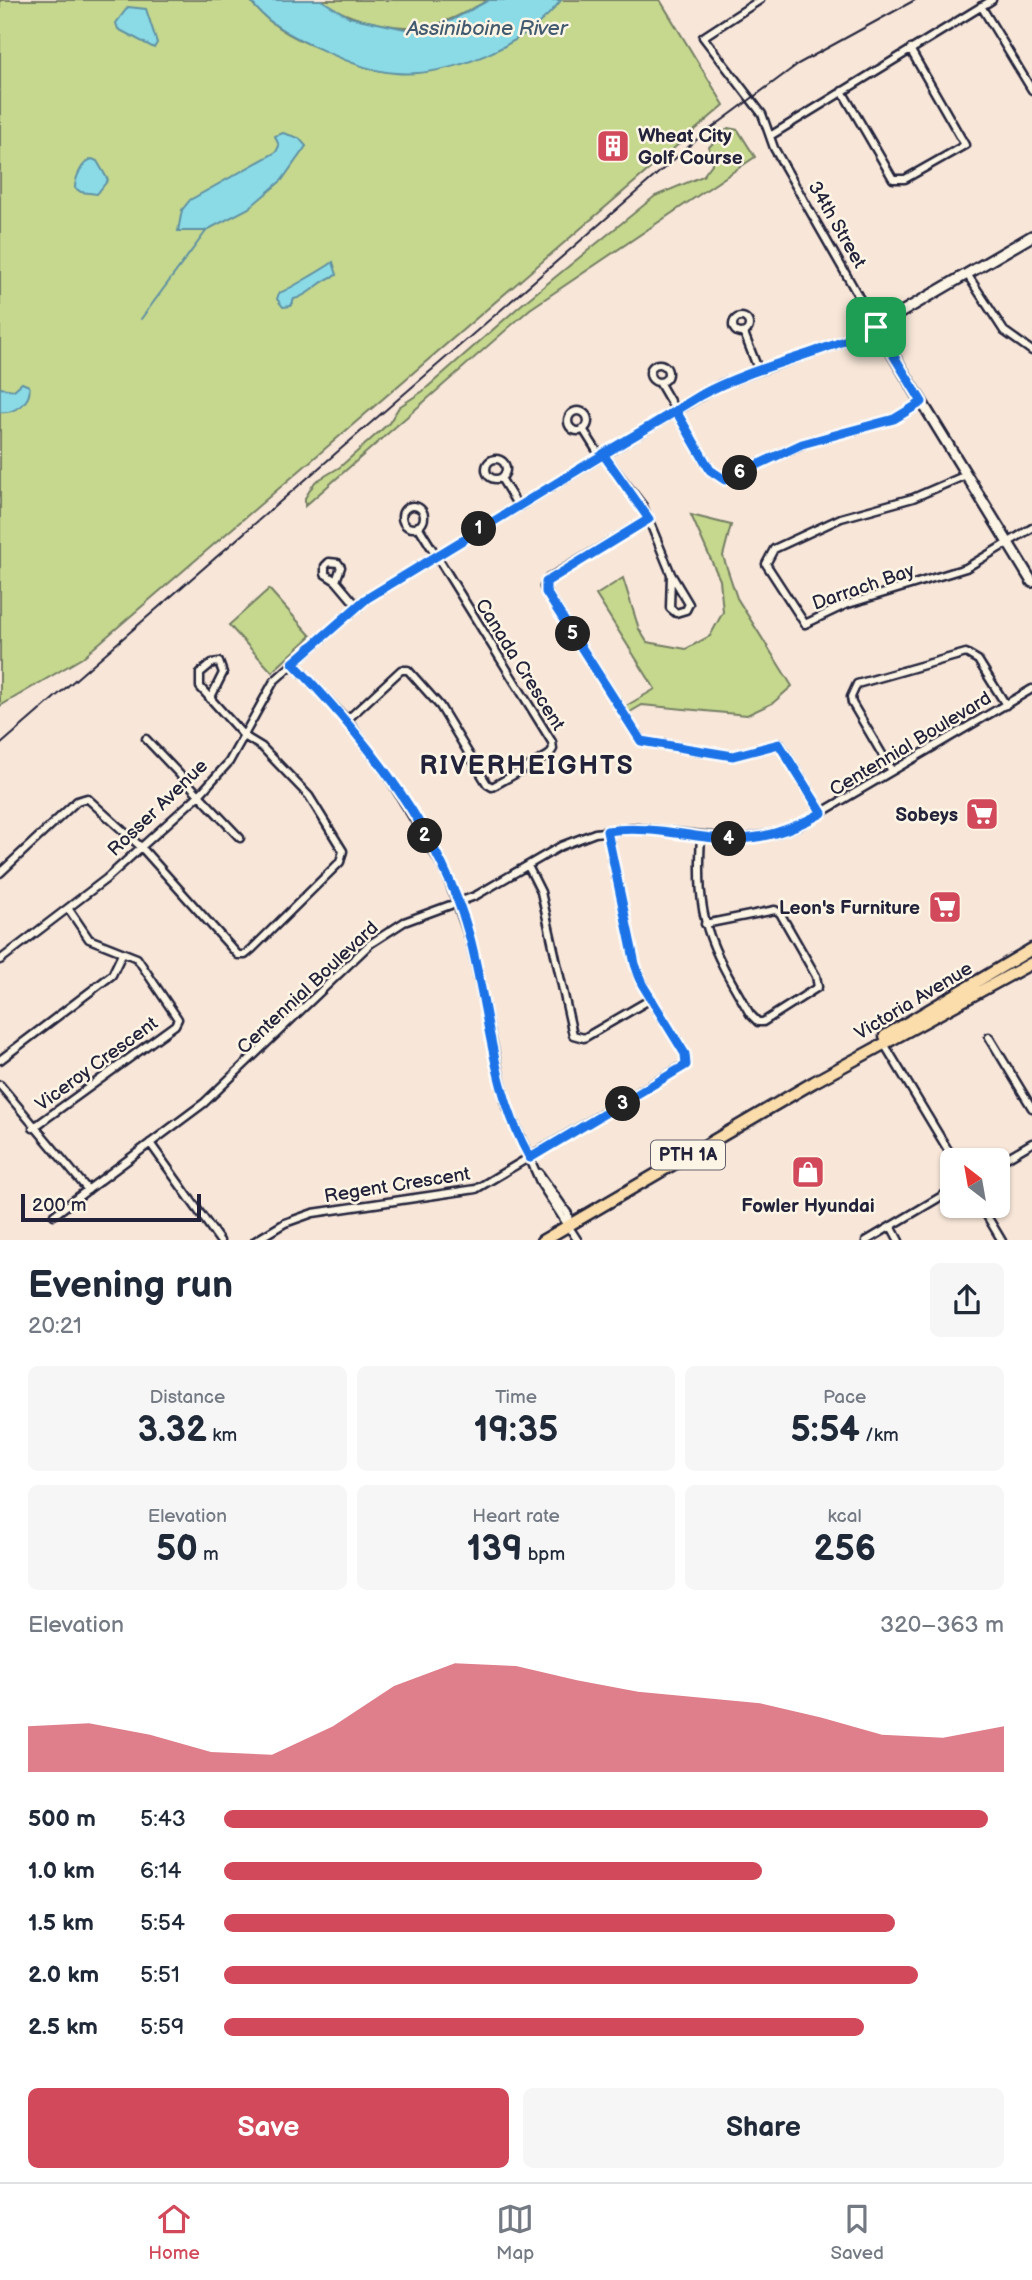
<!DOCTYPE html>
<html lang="en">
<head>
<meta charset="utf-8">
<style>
	:root { --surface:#fff; --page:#f6f6f7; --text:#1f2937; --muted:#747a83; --line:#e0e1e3; --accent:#d1495b }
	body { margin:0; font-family:"Balsamiq Sans",sans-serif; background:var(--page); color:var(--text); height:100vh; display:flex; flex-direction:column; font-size:26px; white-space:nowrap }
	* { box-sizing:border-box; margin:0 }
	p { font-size:23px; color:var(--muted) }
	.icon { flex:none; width:38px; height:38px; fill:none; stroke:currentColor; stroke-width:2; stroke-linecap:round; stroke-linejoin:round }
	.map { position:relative; height:1240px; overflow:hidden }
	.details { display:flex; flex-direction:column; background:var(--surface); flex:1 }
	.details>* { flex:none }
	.needle { width:46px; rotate:329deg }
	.fabs { position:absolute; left:940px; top:1148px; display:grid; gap:14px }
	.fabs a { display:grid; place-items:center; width:70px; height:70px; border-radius:10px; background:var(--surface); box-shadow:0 2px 5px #0004; font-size:35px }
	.scale { position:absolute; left:21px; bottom:18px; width:180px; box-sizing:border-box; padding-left:7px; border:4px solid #22223b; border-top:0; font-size:19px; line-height:24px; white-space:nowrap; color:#22223b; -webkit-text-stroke:5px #fcf5e5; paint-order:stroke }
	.pin { position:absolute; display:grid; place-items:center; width:60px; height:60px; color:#fff; margin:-30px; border-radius:14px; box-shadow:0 4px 10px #0006 }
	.km { position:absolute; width:35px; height:35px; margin:-18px; border-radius:50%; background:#222; color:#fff; font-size:19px; line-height:35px; text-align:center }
	.round { display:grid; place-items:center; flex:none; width:74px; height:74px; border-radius:10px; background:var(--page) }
	.head { display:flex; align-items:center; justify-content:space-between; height:119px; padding:0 28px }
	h1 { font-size:38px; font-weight:800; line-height:52px }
	.metrics { display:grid; grid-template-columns:repeat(3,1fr); gap:10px; height:119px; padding:7px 28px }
	.metrics div { display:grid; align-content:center; border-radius:10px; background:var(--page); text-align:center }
	.metrics b { font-size:35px; font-weight:800 }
	.metrics small { font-size:19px; font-weight:400 }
	.metrics p { font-size:19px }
	.chart { height:196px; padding:14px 28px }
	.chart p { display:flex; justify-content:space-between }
	.chart svg { width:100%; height:126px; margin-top:7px; fill:var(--accent); opacity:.7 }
	.primary-button { display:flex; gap:14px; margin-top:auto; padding:14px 28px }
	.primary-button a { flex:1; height:80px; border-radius:10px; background:var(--accent); color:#fff; font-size:28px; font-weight:800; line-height:80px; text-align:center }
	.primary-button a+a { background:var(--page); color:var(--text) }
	ul { padding:0 28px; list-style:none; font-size:23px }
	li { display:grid; grid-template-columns:112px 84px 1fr; align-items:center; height:52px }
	li i { height:18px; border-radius:9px; background:var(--accent) }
	.dock { display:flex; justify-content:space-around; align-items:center; height:98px; border-top:2px solid var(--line); background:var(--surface); font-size:19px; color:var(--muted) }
	.dock a { display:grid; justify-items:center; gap:4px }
	.dock .active { color:var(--accent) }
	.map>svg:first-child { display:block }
	.green { fill:#c5d88e; stroke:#747d64; stroke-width:2 }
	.water { fill:#8bdbe7; stroke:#6191a2; stroke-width:2 }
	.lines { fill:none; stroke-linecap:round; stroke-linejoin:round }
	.stream { stroke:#6191a2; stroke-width:2 }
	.street-casing { stroke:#22223b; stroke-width:11 }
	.secondary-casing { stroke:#22223b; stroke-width:14 }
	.primary-casing { stroke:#22223b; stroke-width:15 }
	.street { stroke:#fcf5e5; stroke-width:6 }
	.secondary { stroke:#fcf5e5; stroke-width:9 }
	.primary { stroke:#faddab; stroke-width:10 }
	.rail { stroke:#22223b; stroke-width:2 }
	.route-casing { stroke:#fff; stroke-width:14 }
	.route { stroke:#1a73e8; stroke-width:9 }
	.labels { text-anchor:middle; stroke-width:5; stroke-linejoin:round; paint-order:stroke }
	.shield { fill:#fcf5e5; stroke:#63616e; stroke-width:2 }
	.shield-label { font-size:18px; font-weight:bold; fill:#22223b }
	.poi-label { font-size:19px; font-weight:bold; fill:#22223b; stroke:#fcf5e5; text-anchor:end }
	.street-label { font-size:19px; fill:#22223b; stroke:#fcf5e5 }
	.water-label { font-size:21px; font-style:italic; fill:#425a6f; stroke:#fcf5e5 }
	.district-label { font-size:26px; font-weight:bold; letter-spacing:2px; fill:#22223b; stroke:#fcf5e5 }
</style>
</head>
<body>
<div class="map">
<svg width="1032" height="1241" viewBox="0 0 1032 1241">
	<rect width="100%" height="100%" fill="#f8e7d9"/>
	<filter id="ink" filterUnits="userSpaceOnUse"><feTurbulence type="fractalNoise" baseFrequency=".0143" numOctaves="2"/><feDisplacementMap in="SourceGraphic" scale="14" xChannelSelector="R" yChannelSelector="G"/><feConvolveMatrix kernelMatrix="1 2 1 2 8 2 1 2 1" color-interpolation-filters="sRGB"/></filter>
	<g filter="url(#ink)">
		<path class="green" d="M0 0H250C267 25 296 40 324 50 338 56 353 64 369 68 422 81 476 65 520 34 536 24 550 15 561 0H660L724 105 82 658 0 706Z
			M321 0H489C443 24 428 34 376 23 355 19 338 13 321 0Z
			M728 128 738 130 755 157 530 309 305 506V498L315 482 340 467 389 423 399 407 423 391 521 305 655 196 703 176 712 164 709 147Z
			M691 515 731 525 723 556 737 598 792 686 773 703 747 715 642 705 625 715 621 709 655 689 596 595 623 578 639 629 647 642 686 649 710 636 723 612 720 580Z
			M269 589 311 636 272 672 229 625Z"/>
		<path class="water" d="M250 0H321L349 17 410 30 450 21 489 0H561C529 44 449 78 395 73 366 71 335 56 309 44 287 33 264 21 250 0Z
			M128 7 146 9 157 43 154 48 118 29 116 23Z
			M283 133 299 138 306 146 282 180 249 208 205 231H178L182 210 190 200 276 152 279 146 275 136Z
			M92 159 97 161 108 180 97 194 81 192 75 188C75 178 82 162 92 159Z
			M333 262 337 275C320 279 310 296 294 299L291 306 283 307 277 299 279 293C286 291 325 268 333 262Z
			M22 383 29 386C33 402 13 414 0 412V388L14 390Z"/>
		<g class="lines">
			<path class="stream" d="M141 319 207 230"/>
			<defs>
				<path id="street" d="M981 6 1032 90
					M842 91 893 179H905L965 145 910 49
					M770 136 992 0
					M967 274 1004 331 1032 351
					M733 325a8 8 0 1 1 16 0a8 8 0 1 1-16 0Z
					M744 333 758 369
					M650 373a9 9 0 1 1 18 0a9 9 0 1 1-18 0Z
					M659 382 710 470 725 480 802 444 894 419 922 402
					M568 421a10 10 0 1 1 20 0a10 10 0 1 1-20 0Z
					M583 429 600 456
					M603 454 643 506 671 574 689 604 686 610 676 613 670 608 671 574
					M486 469a10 10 0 1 1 20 0a10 10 0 1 1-20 0Z
					M966 475 913 498 841 518 774 549 766 564 805 624 845 605 966 568 1032 528
					M501 478 518 506
					M402 517a11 11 0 1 1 22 0a11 11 0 1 1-22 0Z
					M649 519 549 578 544 587 546 591 641 741 733 756 780 744 822 813
					M336 581 341 567 338 563 329 562 325 566V574L336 581 358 607
					M293 663 347 720 388 776 445 871 470 940 506 1104 541 1184 578 1241
					M347 720 401 670H408L440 706 487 784 492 787 549 755 553 749 552 742 418 526
					M146 739 240 838
					M892 771 852 703 851 697 857 684 966 653 978 660 1006 705
					M701 836C696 921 708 942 750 1014L758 1022H763L818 987 816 976 780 913 775 910 705 924
					M528 866 541 892 573 1035 584 1038 651 999
					M0 873 77 801 87 798 142 848 238 955H245L252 949 340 862 343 851 309 796 262 747 244 736 200 687V673L212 663 219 662 223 673 210 699
					M0 960 106 879 200 794 229 762 274 681 366 599 721 384 849 340 876 327 774 148 762 114 703 37 760 0
					M989 1037 1032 1108
					M883 1042 954 1160
					M0 1060 112 975 122 954
					M0 1085 88 1190
					M33 1128 175 1025 178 1019 137 958 89 939 68 908
					M150 1143 220 1241
					M998 1163 1032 1143
					M539 1173 568 1214 569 1225
					M981 1206 1002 1241
					M54 1215 204 1103 370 944 404 922 475 896 561 846 595 833 637 828 739 839 777 833 800 825 1032 689
					M891 1226 899 1241
					M255 1241 285 1223 313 1213 476 1189 686 1064 685 1054 642 984 635 964 607 831
					M866 1241 952 1190"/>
				<path id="secondary" d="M1032 236 876 327 1032 582"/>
				<path id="primary" d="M885 1036 1032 949
					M542 1241 814 1082 1032 963"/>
			</defs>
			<use href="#street" class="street-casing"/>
			<use href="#secondary" class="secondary-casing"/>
			<use href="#primary" class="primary-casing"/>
			<use href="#street" class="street"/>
			<use href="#secondary" class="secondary"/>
			<use href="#primary" class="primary"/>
			<path class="rail" d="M0 745 701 136 798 64 915 0"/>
		</g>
	</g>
	<g class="lines" filter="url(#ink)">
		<defs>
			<path id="route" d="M876 327C820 355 756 365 701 395L366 599 293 663C366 739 442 834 470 938 489 1011 492 1091 530 1158L686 1065 685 1054 642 984 635 964 607 831C647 825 684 836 724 839 760 841 791 830 822 813L779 744 733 756 641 741 546 592V582L649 519 603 454 676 411 710 470 725 480 802 444 894 419 922 402 876 327"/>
		</defs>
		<use href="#route" class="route-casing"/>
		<use href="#route" class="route"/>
	</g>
	<defs>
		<symbol id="building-square" viewBox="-11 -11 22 22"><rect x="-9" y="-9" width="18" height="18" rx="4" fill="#d1495b" stroke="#fcf5e5"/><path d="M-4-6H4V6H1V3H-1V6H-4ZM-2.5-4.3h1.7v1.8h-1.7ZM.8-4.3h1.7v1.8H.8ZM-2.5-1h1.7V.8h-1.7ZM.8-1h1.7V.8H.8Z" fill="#fff"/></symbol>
		<symbol id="supermarket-square" viewBox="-11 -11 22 22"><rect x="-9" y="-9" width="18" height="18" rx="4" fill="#d1495b" stroke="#fcf5e5"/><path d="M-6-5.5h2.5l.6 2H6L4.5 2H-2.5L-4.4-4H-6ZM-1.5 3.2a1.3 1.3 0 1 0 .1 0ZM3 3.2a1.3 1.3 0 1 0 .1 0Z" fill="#fff"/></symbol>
		<symbol id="shop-square" viewBox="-11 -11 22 22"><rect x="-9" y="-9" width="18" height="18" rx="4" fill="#d1495b" stroke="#fcf5e5"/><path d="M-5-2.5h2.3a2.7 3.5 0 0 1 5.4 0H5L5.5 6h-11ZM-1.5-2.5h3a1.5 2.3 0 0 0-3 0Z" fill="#fff"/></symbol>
	</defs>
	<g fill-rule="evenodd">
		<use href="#building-square" x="594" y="127" width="38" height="38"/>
		<use href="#supermarket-square" x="963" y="795" width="38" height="38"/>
		<use href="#supermarket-square" x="926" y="888" width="38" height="38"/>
		<use href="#shop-square" x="789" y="1153" width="38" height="38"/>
	</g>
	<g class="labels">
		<rect class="shield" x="651" y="1140.5" width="74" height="29" rx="5"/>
		<g class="shield-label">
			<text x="688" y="1161">PTH 1A</text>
		</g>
		<g class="poi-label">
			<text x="638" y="142" text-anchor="start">Wheat City<tspan x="638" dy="22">Golf Course</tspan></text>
			<text x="958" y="821">Sobeys</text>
			<text x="920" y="914">Leon's Furniture</text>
			<text x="808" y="1212" text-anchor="middle">Fowler Hyundai</text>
		</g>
		<g class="street-label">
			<text transform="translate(838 224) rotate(60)" y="7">34th Street</text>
			<text transform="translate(863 586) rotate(-19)" y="7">Darrach Bay</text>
			<text transform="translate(521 664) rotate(58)" y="7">Canada Crescent</text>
			<text transform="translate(910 743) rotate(-31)" y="7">Centennial Boulevard</text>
			<text transform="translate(157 807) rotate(-44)" y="7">Rosser Avenue</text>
			<text transform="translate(307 987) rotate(-43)" y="7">Centennial Boulevard</text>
			<text transform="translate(913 1000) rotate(-31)" y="7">Victoria Avenue</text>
			<text transform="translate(96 1063) rotate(-36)" y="7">Viceroy Crescent</text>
			<text transform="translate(397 1184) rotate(-9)" y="7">Regent Crescent</text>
		</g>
		<g class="water-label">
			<text x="487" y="35">Assiniboine River</text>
		</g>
		<g class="district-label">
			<text x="527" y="774">RIVERHEIGHTS</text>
		</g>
	</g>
</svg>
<div class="fabs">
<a><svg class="needle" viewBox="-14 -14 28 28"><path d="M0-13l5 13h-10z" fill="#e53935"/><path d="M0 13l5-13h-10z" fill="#747a83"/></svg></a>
</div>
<div class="scale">200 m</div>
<div class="pin" style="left:876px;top:327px;background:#1e9e55"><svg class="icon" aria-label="arrive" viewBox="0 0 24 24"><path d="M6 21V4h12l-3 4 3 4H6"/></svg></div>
<b class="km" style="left:479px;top:529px">1</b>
<b class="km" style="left:425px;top:836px">2</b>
<b class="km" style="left:623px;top:1104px">3</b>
<b class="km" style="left:729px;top:839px">4</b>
<b class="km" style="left:573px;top:634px">5</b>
<b class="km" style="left:740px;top:473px">6</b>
</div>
<section class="details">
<div class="head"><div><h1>Evening run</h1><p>20:21</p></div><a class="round"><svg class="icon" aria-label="share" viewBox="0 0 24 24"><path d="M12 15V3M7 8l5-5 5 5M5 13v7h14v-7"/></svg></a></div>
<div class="metrics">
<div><p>Distance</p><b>3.32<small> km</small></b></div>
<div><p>Time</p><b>19:35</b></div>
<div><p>Pace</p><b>5:54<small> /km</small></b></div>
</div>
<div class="metrics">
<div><p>Elevation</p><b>50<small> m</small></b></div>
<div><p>Heart rate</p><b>139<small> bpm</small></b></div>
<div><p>kcal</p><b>256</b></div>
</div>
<div class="chart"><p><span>Elevation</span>320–363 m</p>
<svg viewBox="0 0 160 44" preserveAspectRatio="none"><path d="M0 44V28L10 27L20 31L30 37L40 38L50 28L60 14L70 6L80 7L90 12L100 16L110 18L120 20L130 25L140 31L150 32L160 28V44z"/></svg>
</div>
<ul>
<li><b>500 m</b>5:43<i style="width:98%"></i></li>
<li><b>1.0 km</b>6:14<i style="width:69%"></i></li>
<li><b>1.5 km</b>5:54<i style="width:86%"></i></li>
<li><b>2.0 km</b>5:51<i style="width:89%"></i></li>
<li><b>2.5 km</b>5:59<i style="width:82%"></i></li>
</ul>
<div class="primary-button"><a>Save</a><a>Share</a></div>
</section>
<nav class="dock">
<a class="active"><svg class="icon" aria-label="home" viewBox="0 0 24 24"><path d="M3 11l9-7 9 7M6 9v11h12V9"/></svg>Home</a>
<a><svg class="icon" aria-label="map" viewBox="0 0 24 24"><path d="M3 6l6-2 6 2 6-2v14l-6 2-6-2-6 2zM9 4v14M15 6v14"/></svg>Map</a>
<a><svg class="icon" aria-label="saved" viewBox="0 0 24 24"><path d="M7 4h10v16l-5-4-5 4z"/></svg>Saved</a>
</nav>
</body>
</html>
